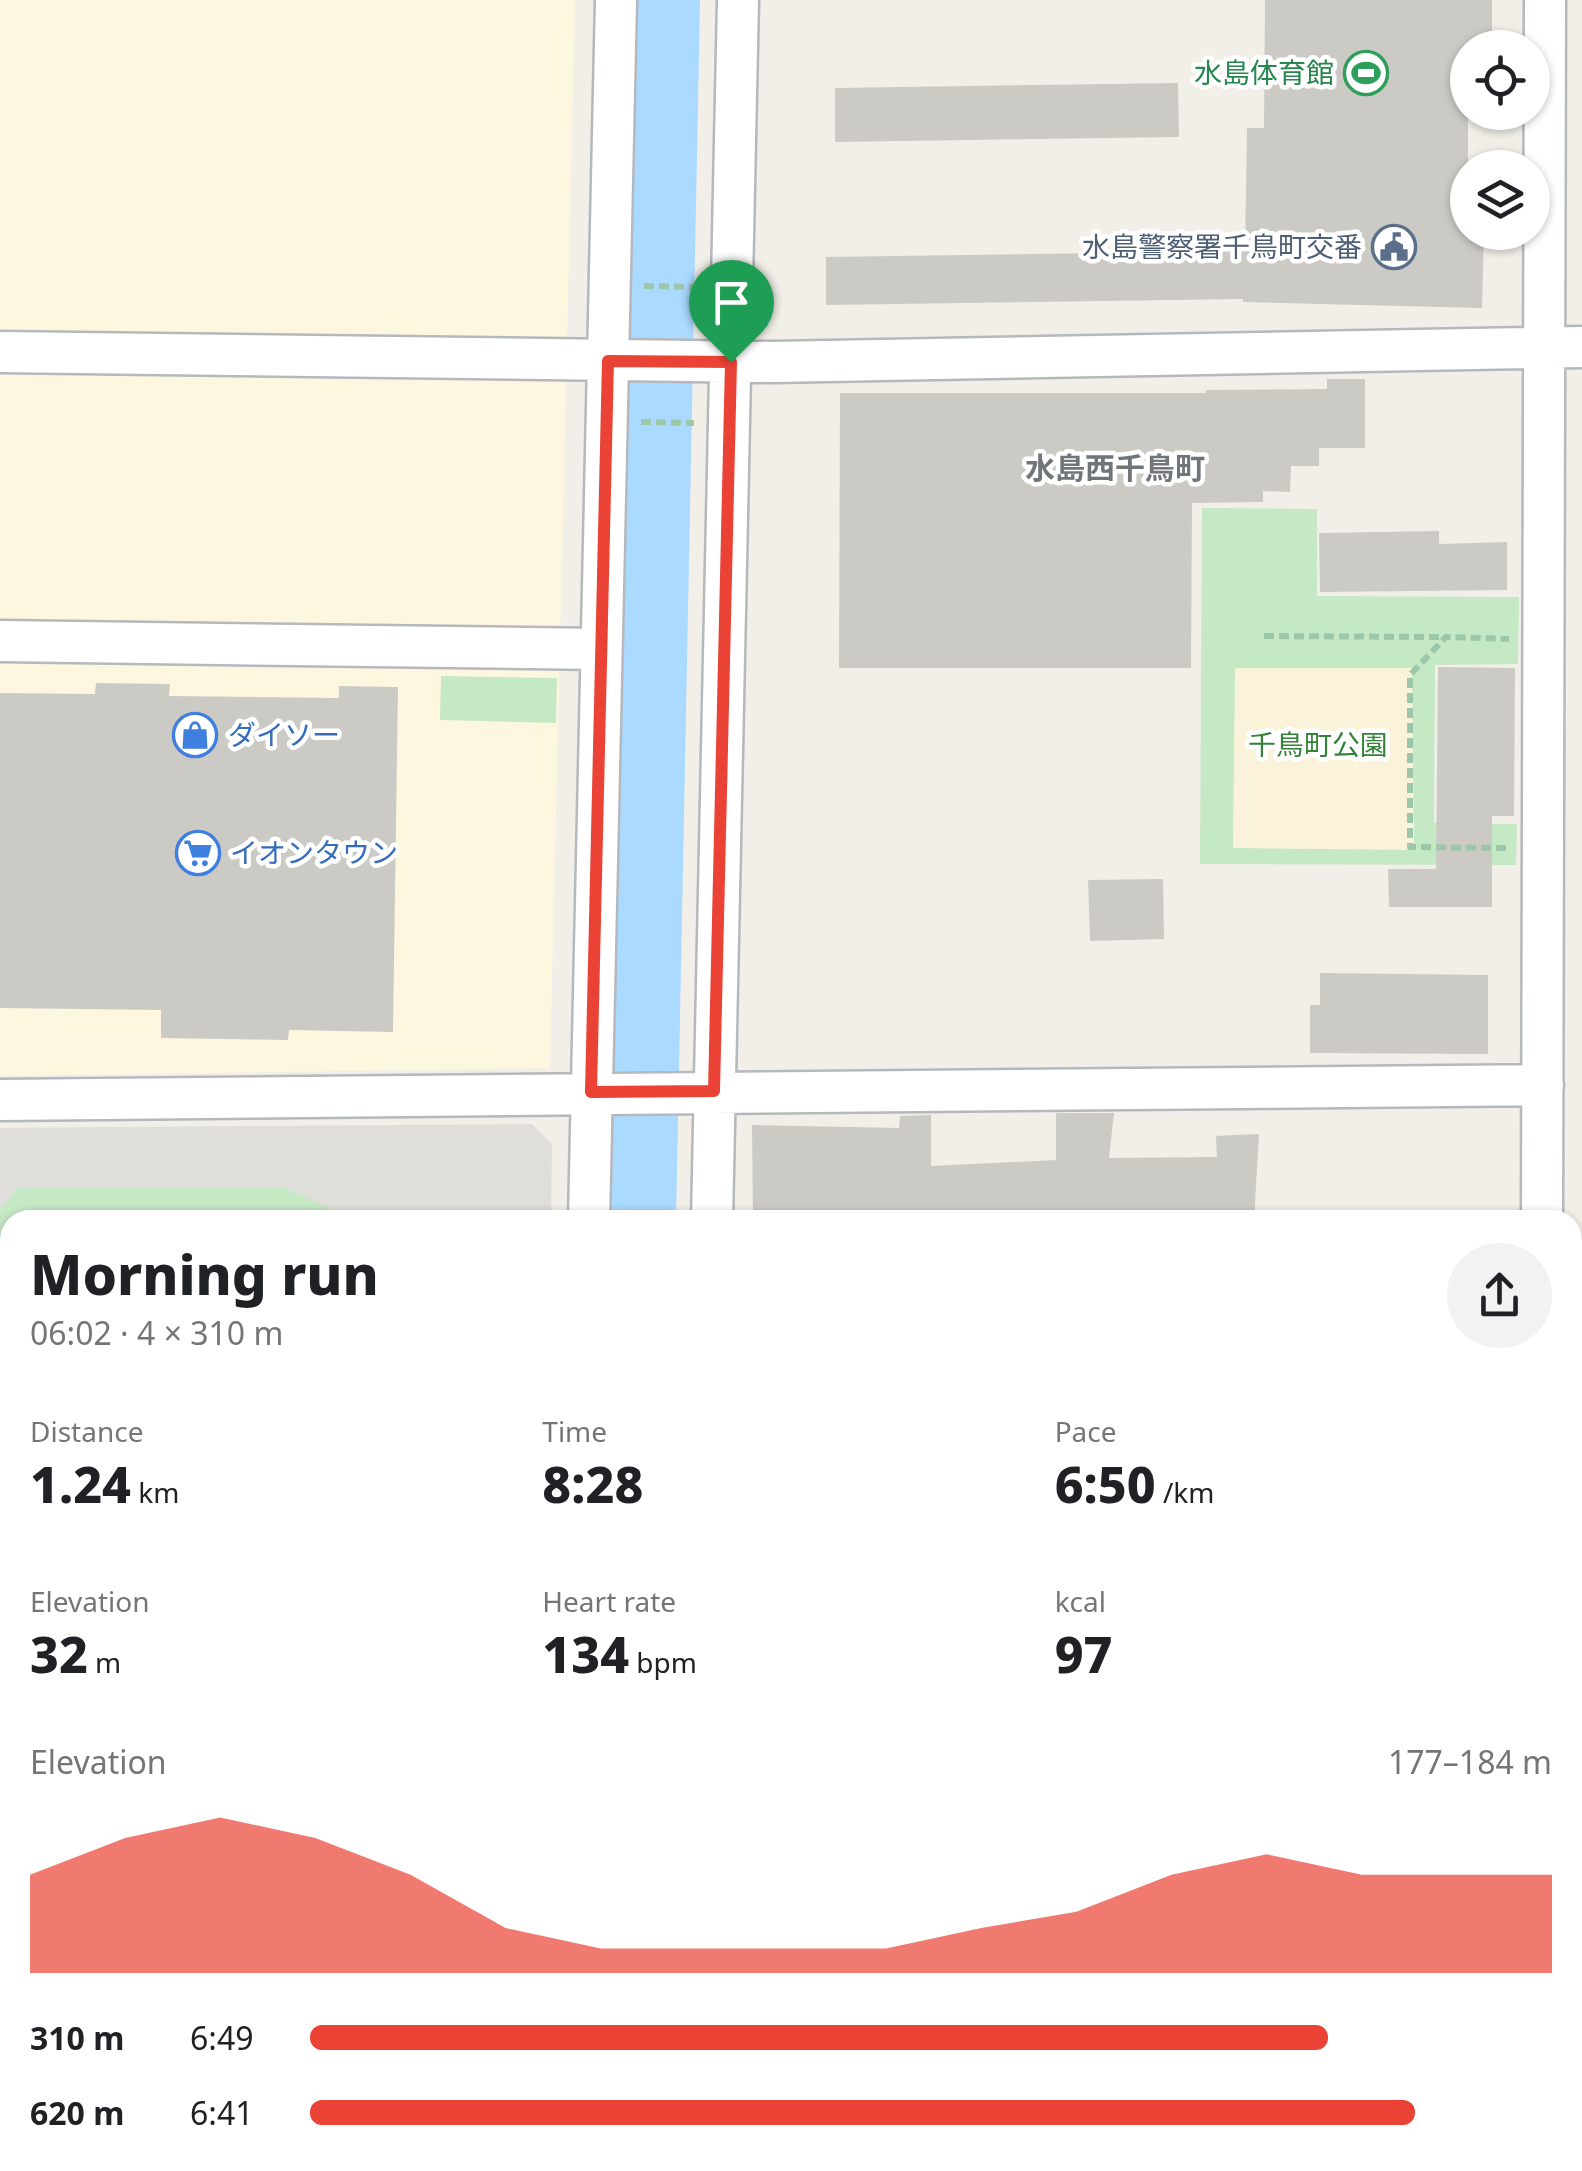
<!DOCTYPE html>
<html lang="en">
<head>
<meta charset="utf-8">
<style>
	:root { --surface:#fff; --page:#f2f2f2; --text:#202124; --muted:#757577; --accent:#ea4335 }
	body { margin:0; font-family:"Noto Sans","Noto Sans JP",sans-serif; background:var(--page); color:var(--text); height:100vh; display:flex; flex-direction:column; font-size:38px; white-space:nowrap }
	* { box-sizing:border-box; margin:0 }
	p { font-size:32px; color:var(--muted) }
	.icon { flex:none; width:55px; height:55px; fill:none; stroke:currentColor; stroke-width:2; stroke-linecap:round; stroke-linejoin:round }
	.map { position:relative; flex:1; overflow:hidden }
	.details { position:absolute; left:0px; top:1210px; width:1582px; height:962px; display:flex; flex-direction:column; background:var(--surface); border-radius:30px 30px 0 0; box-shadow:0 2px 8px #0004 }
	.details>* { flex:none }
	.fabs { position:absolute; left:1450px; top:30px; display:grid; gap:20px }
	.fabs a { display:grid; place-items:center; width:100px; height:100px; border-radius:50%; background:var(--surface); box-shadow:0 2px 8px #0004; font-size:50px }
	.pin { position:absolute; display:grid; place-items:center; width:85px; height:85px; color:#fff; margin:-102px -42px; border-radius:50% 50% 50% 0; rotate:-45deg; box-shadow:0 0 10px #0007 }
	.pin .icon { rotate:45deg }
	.round { display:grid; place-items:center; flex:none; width:105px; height:105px; border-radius:52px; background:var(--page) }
	.summary { display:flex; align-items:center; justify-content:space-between; height:170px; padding:0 30px }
	h1 { font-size:55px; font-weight:800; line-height:75px }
	.metrics { display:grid; grid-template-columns:repeat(3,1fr); gap:15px; height:170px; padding:10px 30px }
	.metrics div { display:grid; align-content:center }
	.metrics b { font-size:50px; font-weight:800 }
	.metrics small { font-size:28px; font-weight:400 }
	.metrics p { font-size:28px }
	.chart { height:280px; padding:20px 30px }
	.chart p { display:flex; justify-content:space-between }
	.chart svg { width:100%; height:180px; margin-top:10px; fill:var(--accent); opacity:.7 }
	ul { padding:0 30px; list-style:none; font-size:32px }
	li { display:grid; grid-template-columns:160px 120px 1fr; align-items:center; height:75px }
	li i { height:25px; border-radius:12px; background:var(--accent) }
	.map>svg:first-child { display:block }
	.commercial { fill:#fef7e0 }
	.industrial { fill:#e0deda }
	.green { fill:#c5e8c5 }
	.sand { fill:#fbf3d9 }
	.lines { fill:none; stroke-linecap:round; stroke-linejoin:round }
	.stream { stroke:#aadaff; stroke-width:11 }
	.river { stroke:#aadaff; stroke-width:68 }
	.building { fill:#cccac5 }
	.minor-casing { stroke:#b5b8bc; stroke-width:45 }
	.highway-casing { stroke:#f9ab00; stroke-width:60 }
	.path { stroke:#9cc7a9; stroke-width:6; stroke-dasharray:10 5; stroke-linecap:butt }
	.minor { stroke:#fff; stroke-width:40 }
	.highway { stroke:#fde293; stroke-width:55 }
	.route-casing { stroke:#fff; stroke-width:20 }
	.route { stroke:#ea4335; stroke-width:12 }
	.labels { text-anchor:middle; stroke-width:9; stroke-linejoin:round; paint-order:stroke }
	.leisure-label { font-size:28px; fill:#27864d; stroke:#fff; text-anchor:end }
	.service-label { font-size:28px; fill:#4e5e75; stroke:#fff; text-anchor:end }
	.shop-label { font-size:28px; fill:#366cbe; stroke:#fff; text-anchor:start }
	.park-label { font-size:28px; fill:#348238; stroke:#fff }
	.neighbourhood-label { font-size:30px; font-weight:bold; fill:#70757a; stroke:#fff }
</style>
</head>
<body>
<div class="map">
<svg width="1582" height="2171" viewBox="0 0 1582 2171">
	<rect width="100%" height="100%" fill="#f1efe8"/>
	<path class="commercial" d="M0 0H575L550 1068 0 1076Z"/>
	<path class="industrial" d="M532 1124 552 1144 551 1220H10V1977L0 1978V1128Z
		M1012 2162 1015 2171H0V2163L10 2162Z"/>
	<path class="green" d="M1202 508 1317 509V596L1519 597 1518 664 1435 665 1434 823 1517 824 1516 865 1200 864Z
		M441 676 557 678 556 723 440 720Z
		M19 1187 285 1188 356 1220H10V1744H0V1209Z"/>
	<path class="sand" d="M1235 668H1412L1414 850 1233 848Z"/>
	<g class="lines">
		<path class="stream" d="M663 1220 690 0
			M0 2018 10 2017"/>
		<path class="river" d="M642 1220 666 0
			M0 1990 10 1989"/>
	</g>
	<path class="building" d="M1265 0H1492V48H1468V232H1484L1482 308 1243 302V299L826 305V257L1245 251 1247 128H1264Z
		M1178 83 1179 137 835 142V88Z
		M1327 379H1365V448H1319V466H1291L1290 492 1263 491V502L1192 503 1191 668H839L840 393H1206V390L1327 389Z
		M1439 531V544L1507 542V590L1320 592 1319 533Z
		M1438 667 1515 668 1514 816H1492V907H1389L1388 869H1436Z
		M96 683 170 684 169 696 339 698V686L398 687 393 1032 289 1030 288 1040 161 1038V1010L0 1008V693L95 694Z
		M1163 879 1164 939 1090 941 1088 880Z
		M1320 973 1488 975V1054L1310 1053V1005H1320Z
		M1056 1113H1114L1109 1158 1217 1157 1216 1136 1259 1134 1254 1220H753L752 1125 899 1128 900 1116 931 1115V1166L1056 1160Z"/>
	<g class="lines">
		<defs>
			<path id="minor" d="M0 352 773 362 1582 347
				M0 641 601 649
				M0 1100 1543 1085
				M589 1220 616 0
				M712 1220 738 0
				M1542 1220 1545 0
				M1072 2162 1075 2171
				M1560 2162 1563 2171"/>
			<path id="highway" d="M1572 1905 1582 1904
				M1572 1958 1582 1956
				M0 2070 10 2069
				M0 2110 10 2109"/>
		</defs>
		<use href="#minor" class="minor-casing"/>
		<use href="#highway" class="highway-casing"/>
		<path class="path" d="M644 286 696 287
			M641 422 694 423
			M1264 636 1445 637
			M1506 848 1410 847V675L1446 637 1509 639"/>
		<use href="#minor" class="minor"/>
		<use href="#highway" class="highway"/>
	</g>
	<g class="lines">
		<defs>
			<path id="route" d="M608 361 731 362 714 1091 591 1092Z"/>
		</defs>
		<use href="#route" class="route-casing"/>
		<use href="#route" class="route"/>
	</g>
	<defs>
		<symbol id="stadium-ring" viewBox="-11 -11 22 22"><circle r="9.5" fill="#fff" stroke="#2e9e5b" stroke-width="1.5"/><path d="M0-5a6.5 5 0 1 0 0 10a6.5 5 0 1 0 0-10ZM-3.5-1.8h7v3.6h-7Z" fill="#2e9e5b"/></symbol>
		<symbol id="civic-ring" viewBox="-11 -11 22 22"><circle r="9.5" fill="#fff" stroke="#5c6f8a" stroke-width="1.5"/><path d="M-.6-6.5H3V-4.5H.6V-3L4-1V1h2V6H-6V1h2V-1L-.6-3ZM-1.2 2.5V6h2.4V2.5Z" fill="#5c6f8a"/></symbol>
		<symbol id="shop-ring" viewBox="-11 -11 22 22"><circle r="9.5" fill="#fff" stroke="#3f7fe0" stroke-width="1.5"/><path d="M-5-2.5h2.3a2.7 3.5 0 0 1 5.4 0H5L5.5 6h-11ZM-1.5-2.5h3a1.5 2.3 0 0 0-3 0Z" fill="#3f7fe0"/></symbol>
		<symbol id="supermarket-ring" viewBox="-11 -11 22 22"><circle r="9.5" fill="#fff" stroke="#3f7fe0" stroke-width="1.5"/><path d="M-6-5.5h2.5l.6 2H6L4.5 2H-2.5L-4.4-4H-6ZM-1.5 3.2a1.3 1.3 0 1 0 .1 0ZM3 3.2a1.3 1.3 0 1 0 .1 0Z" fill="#3f7fe0"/></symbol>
	</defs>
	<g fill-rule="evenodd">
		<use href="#stadium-ring" x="1341" y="48" width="50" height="50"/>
		<use href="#civic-ring" x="1369" y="222" width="50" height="50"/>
		<use href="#shop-ring" x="170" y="710" width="50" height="50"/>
		<use href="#supermarket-ring" x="173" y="828" width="50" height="50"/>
	</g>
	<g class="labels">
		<g class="leisure-label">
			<text x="1334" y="83">水島体育館</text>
		</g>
		<g class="service-label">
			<text x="1362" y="257">水島警察署千鳥町交番</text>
		</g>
		<g class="shop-label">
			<text x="228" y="745">ダイソー</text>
			<text x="230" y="863">イオンタウン</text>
		</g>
		<g class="park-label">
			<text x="1318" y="755">千鳥町公園</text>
		</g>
		<g class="neighbourhood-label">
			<text x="1115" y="479">水島西千鳥町</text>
		</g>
	</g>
</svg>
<div class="fabs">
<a><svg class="icon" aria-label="locate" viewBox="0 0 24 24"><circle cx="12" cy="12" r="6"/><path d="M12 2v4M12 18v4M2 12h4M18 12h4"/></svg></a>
<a><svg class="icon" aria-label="layers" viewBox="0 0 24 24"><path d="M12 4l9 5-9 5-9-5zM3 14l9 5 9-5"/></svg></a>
</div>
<div class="pin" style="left:731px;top:362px;background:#1e9e55"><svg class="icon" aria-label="arrive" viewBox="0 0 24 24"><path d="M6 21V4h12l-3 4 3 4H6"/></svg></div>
<section class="details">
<div class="summary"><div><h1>Morning run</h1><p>06:02 · 4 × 310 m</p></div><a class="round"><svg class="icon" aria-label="share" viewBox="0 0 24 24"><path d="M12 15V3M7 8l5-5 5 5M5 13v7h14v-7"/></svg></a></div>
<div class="metrics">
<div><p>Distance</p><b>1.24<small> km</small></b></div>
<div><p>Time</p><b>8:28</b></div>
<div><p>Pace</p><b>6:50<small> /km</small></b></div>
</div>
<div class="metrics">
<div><p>Elevation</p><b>32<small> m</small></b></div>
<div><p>Heart rate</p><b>134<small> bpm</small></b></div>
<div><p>kcal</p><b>97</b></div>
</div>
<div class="chart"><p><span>Elevation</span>177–184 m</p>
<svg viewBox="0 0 160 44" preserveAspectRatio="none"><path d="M0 44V20L10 11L20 6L30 11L40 20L50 33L60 38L70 38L80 38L90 38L100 33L110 29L120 20L130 15L140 20L150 20L160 20V44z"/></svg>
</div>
<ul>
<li><b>310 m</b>6:49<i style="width:82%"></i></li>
<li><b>620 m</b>6:41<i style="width:89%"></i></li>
</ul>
</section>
</div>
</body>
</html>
